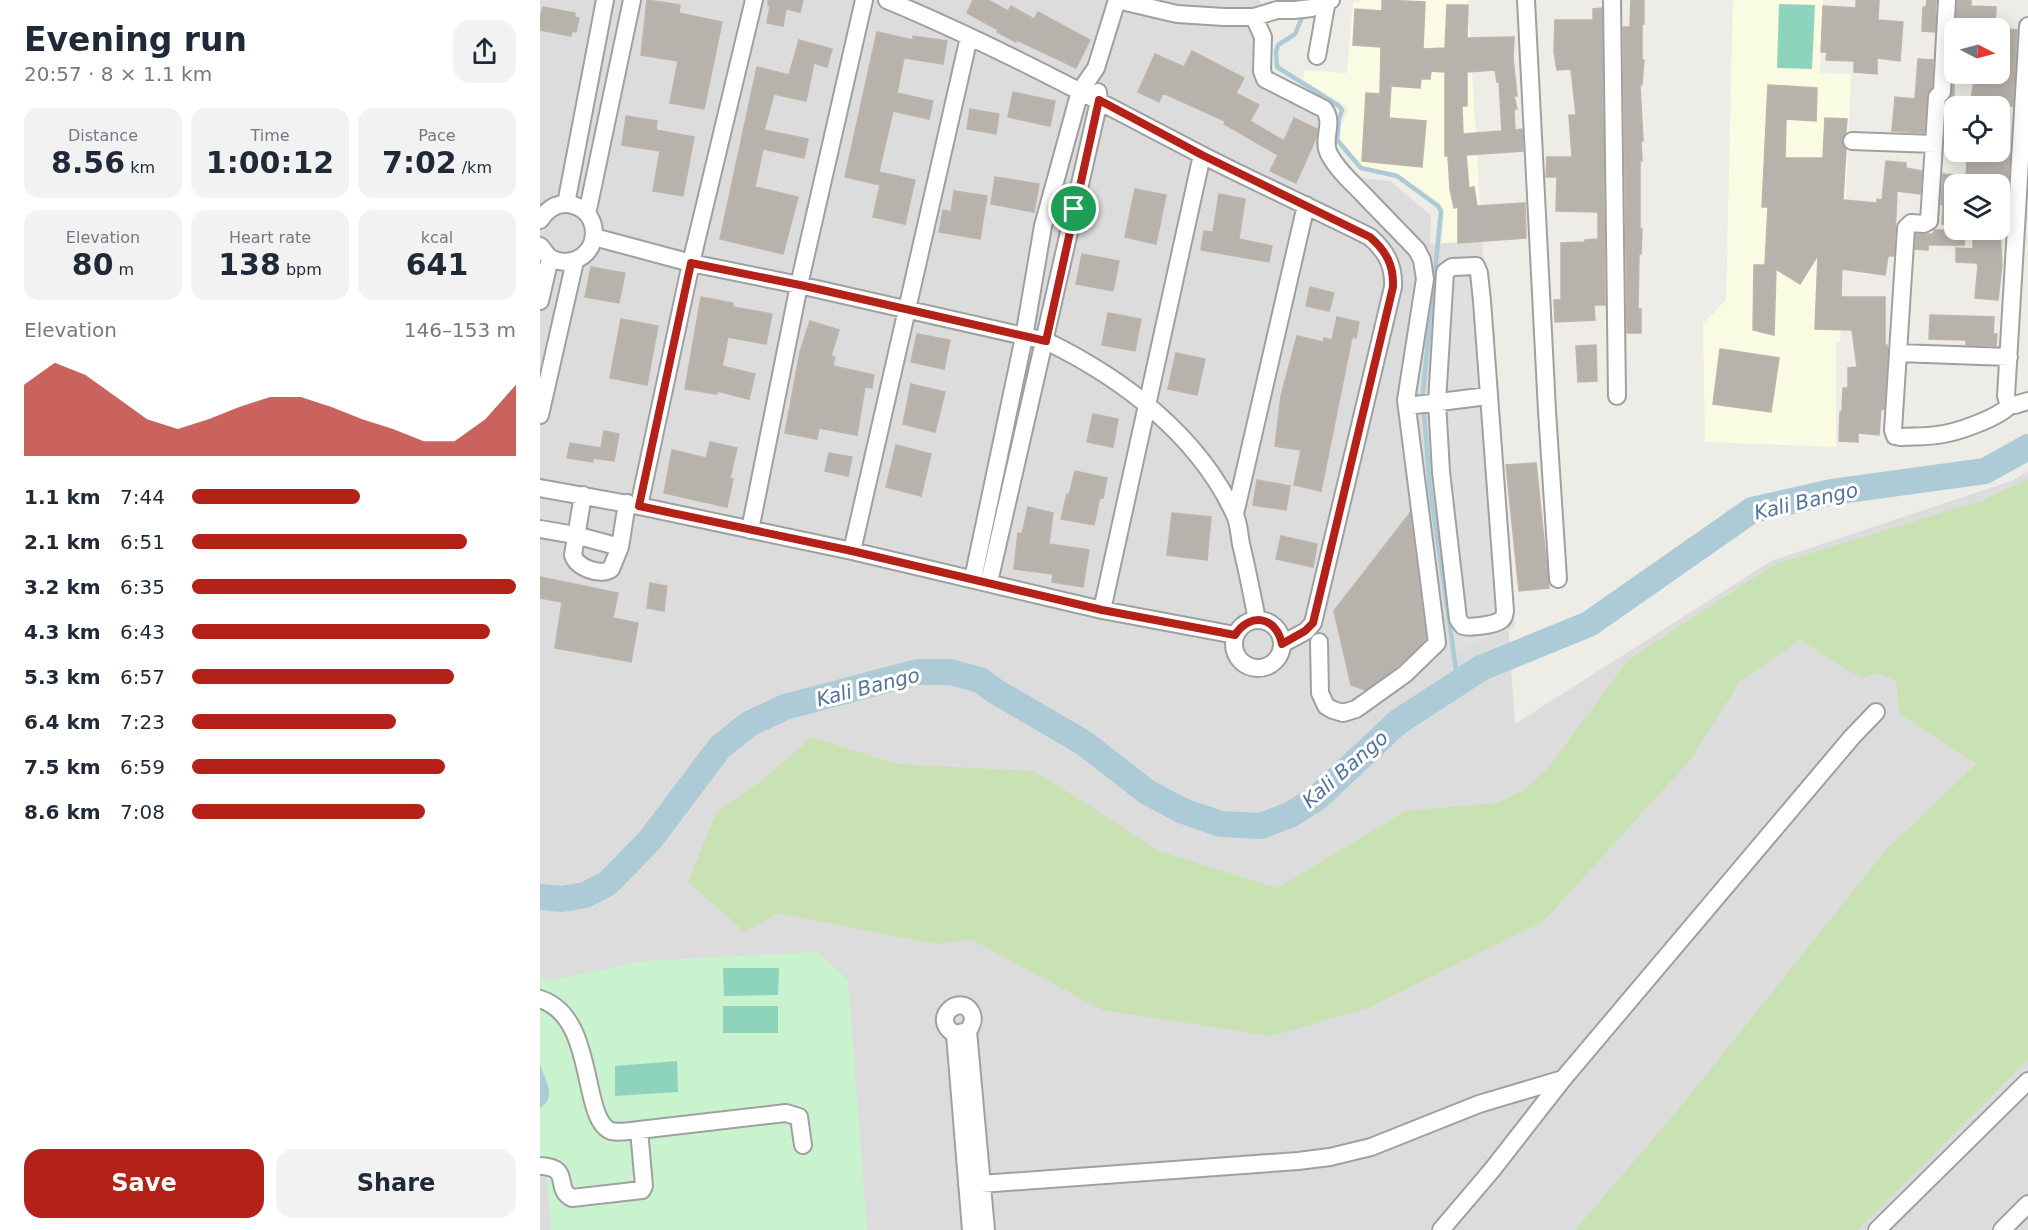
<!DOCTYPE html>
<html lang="en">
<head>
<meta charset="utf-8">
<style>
	:root { --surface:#fff; --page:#f2f2f3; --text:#1f2937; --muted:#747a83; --accent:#b42119 }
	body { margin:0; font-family:"DejaVu Sans",sans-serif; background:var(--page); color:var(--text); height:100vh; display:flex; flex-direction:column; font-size:22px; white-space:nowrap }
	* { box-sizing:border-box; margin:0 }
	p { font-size:20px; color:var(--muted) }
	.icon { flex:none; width:33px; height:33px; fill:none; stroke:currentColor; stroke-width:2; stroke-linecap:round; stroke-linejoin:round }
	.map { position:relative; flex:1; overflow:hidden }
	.drawer { display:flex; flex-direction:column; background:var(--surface); width:540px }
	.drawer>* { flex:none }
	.needle { width:39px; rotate:96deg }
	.controls { position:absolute; left:1404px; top:18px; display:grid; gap:12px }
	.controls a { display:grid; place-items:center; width:66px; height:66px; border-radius:12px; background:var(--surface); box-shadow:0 3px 15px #0003; font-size:30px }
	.pin { position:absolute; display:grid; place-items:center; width:51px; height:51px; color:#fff; margin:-26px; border:3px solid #fff; border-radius:50%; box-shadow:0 2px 6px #0007 }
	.round { display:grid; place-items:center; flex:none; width:63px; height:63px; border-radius:18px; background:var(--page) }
	.summary { display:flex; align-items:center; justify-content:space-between; height:102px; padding:0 24px }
	h1 { font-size:33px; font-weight:700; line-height:45px }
	.stats { display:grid; grid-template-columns:repeat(3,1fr); gap:9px; height:102px; padding:6px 24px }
	.stats div { display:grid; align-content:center; border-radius:15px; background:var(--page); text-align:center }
	.stats b { font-size:30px; font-weight:700 }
	.stats small { font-size:16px; font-weight:400 }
	.stats p { font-size:16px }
	.chart { height:168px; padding:12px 24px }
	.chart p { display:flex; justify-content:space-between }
	.chart svg { width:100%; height:108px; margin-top:6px; fill:var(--accent); opacity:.7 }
	.action { display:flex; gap:12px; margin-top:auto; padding:12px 24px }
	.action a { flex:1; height:69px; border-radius:18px; background:var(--accent); color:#fff; font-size:24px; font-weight:700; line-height:69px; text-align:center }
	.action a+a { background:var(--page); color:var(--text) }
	ul { padding:0 24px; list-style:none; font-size:20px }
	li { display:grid; grid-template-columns:96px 72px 1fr; align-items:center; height:45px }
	li i { height:15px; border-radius:8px; background:var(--accent) }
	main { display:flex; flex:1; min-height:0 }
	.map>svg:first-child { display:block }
	.residential { fill:#dddcdc }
	.education { fill:#fafbe3 }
	.grass { fill:#c8e2b3 }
	.park { fill:#c9f3ce }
	.pitch { fill:#8ed3bc }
	.parking { fill:#dfdfdf }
	.water { fill:#accbd6 }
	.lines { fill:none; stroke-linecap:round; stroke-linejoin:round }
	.stream { stroke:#accbd6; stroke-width:4.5 }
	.river { stroke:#accbd6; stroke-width:26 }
	.building { fill:#b7b2ac; stroke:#beb4aa; stroke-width:1.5; fill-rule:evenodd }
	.minor-casing { stroke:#a0a0a0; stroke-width:20 }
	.minor { stroke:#fff; stroke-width:16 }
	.route-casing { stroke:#fff; stroke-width:12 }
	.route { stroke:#b42119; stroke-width:8 }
	.labels { text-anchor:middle; stroke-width:6; stroke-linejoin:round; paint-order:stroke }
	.water-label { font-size:20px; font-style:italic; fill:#54749c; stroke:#fff }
</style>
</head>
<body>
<main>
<section class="drawer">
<div class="summary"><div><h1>Evening run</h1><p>20:57 · 8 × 1.1 km</p></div><a class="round"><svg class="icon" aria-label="share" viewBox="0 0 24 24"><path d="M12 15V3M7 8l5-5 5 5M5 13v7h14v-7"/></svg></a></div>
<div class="stats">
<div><p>Distance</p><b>8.56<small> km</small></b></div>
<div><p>Time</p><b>1:00:12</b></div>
<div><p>Pace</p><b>7:02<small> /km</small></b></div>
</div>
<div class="stats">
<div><p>Elevation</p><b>80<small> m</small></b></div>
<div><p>Heart rate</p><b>138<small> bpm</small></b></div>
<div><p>kcal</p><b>641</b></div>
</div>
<div class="chart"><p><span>Elevation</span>146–153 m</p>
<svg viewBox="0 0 160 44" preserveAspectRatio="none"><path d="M0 44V15L10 6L20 11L30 20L40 29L50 33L60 29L70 24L80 20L90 20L100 24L110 29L120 33L130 38L140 38L150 29L160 15V44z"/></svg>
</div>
<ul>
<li><b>1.1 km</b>7:44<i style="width:52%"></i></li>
<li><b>2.1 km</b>6:51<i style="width:85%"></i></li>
<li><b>3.2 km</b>6:35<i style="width:100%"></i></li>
<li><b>4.3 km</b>6:43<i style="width:92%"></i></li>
<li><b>5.3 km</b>6:57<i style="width:81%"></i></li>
<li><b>6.4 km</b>7:23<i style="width:63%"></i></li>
<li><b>7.5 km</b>6:59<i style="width:78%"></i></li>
<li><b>8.6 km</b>7:08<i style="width:72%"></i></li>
</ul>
<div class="action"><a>Save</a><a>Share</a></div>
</section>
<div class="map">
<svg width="1488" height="1230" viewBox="0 0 1488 1230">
	<rect width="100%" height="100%" fill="#eeece6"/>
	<path class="residential" d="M0 0H720L729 45 728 77 794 115 789 145 813 177 850 181 891 215 890 244 942 242 975 724 1231 561 1474 480 1488 471V1230H0Z"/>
	<path class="education" d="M823 0H928L942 242 902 243 904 213 899 202 860 175 823 167 799 138 800 128 808 111 806 106 763 80 765 70 807 73 813 3Z
		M1193 0H1283L1280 73 1311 74 1300 342H1296V447L1165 442 1163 324 1186 300Z"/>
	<path class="grass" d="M1488 479V1059L1318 1230H1035L1142 1105 1346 850 1436 764 1360 714 1356 681 1339 673 1321 678 1260 640 1200 681 1152 758 1004 921 828 1008 732 1036 562 1010 431 939 396 944 237 913 205 932 148 882 176 813 224 779 272 737 356 764 493 771 525 790 618 851 738 888 865 811 957 803 984 790 1008 768 1088 660 1235 564 1441 501Z"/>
	<path class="park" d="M277 952 308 980 327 1230H11L7 1176H0V978L12 980 105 961Z"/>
	<path class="pitch" d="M1239 4 1275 5 1272 69 1237 68Z
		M183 968H239L238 995 184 996Z
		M183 1006H238V1033H183Z
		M137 1061 138 1092 75 1096V1066Z"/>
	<path class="parking" d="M942 242 975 627 916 651 892 440 890 394 902 243Z"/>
	<path class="water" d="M0 1065C5 1080 18 1097 0 1108Z"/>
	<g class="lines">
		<path class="stream" d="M764 0 763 15 755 34 738 45 736 52 737 67 799 106 802 110 799 119 797 140 821 168 857 176 898 206 901 211 883 392
			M884 414 890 488 918 683"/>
		<path class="river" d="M0 897 22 899 45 895 68 883 110 840 180 747 209 724 245 707 377 672H410L440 680 455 691 544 743 607 792 643 811 681 824 720 826 750 815 777 798 858 722 918 683 941 668 1049 624 1212 510 1292 492 1445 471 1488 447"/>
	</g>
	<path class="building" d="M107 0 140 5 139 13 182 22 164 109 130 103 138 61 101 55Z
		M228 0H263L260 12 246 9 243 26 227 23 230 6 228 5Z
		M433 0H448L468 11 471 6 494 19 498 12 550 40 536 68 477 40 476 42 457 32 458 30 427 13Z
		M842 0 885 2 883 49 905 48 907 5H928L927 38 974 37 973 58 977 96H974L977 109H974L975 130 982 129 983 151 926 155 929 188 934 187 937 206 985 203 986 238 918 243V207L914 208 910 189 908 156H905V72L891 71 890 79H881L880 88 851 86 849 118 886 121 882 167 822 161 826 93 840 94 841 47 813 45 815 9 842 11ZM955 70 957 82 959 81 962 131 923 134 922 106H927V72Z
		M1091 0H1104V24H1102V60H1104L1102 85H1100L1103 141H1101L1102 161H1100V229H1102L1101 254H1099L1098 309H1101V333H1087L1083 27H1090Z
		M1316 0H1339L1338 20 1363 22 1360 61 1337 58V74L1314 72V61L1286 60 1287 52H1281L1283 6 1316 8Z
		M1387 0H1396L1395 32 1382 31 1383 7H1386Z
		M1417 0H1431V6L1456 7 1455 28H1416Z
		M3 7 35 13V17L39 18 36 32 32 31 31 36 0 30V17Z
		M1062 8 1065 305H1054L1055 320 1015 322 1014 300H1021V243L1045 242V240L1058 239V212L1016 211 1017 177H1006L1007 157H1032L1029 115H1036L1031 69 1017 70 1014 52 1015 20H1053V9Z
		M1460 28 1477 30 1473 106H1430L1434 81 1460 85Z
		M337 32 373 40V36L407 41 403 64 364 58 357 93 393 101 389 119 353 111 350 124 339 172 375 180 365 224 333 217 340 185 305 177Z
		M259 40 292 49 287 67 274 63 266 101 234 94 224 130 268 139 264 158 223 149 215 187 258 197 243 254 180 239 217 67 249 75Z
		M652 51 704 78 696 93 719 105 710 121 744 141 754 118 777 129 776 138 756 183 730 171 738 155 684 124 685 121 623 93 619 102 598 92 615 54 644 67Z
		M1378 59 1393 60 1392 87 1387 96 1384 133 1352 131 1355 97 1375 99Z
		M1414 62V138L1405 137 1407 102 1412 93Z
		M1228 85 1277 88 1276 121 1246 119 1245 158H1283L1285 118 1307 119 1306 132 1302 140 1306 149 1303 200 1337 203V199L1342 200 1346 161 1366 163V168L1382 171 1380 194 1357 191 1354 256H1348L1345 275 1302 269 1301 297H1345V345H1347L1348 351 1344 409 1341 408 1339 435 1318 433V442L1299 441 1300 412H1302L1303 388H1308V368L1317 367 1312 330 1275 329 1278 255 1260 284 1236 269 1234 335 1213 330 1214 265H1225L1228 207H1222Z
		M473 92 515 101 510 126 468 117Z
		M430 109 459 114 456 134 427 129Z
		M86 116 117 121 116 130 154 137 143 196 113 191 120 151 82 145Z
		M1427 153H1470L1468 184H1426Z
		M1403 174 1414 175V224H1402L1403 205 1401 204Z
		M455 177 499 184 494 212 451 204Z
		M595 189 626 195 616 244 585 237Z
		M414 191 447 196 440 239 399 232 403 210 411 212Z
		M679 194 705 199 699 239 732 246 729 262 661 250 664 231 673 232Z
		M1394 230H1411V236L1425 237 1424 245H1388V250L1375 249 1376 234H1393Z
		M1433 230H1460L1462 265 1458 300 1435 298 1438 265 1436 263 1416 262V248L1433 249Z
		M542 254 579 261 573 291 536 284Z
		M51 267 85 273 79 303 45 297Z
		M770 287 794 293 789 311 766 306Z
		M161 297 193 303V307L232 314 226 344 188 337 182 366 215 374 209 399 177 391V394L145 389Z
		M568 313 601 319 595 351 562 345Z
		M1390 315 1454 317 1453 334H1457L1456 346 1426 345V340L1389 339Z
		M797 317 819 322 816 338 812 337 781 491 754 485 761 450 735 446 741 396 757 336 783 342 784 338 792 340Z
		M81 319 118 326 107 385 70 378Z
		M270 321 299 330 291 356 295 357 293 366 334 375 332 388 325 387 317 435 279 428 277 439 245 433 260 352Z
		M377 334 410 340 404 369 371 362Z
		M1056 345 1057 381 1038 382 1036 346Z
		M1180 349 1239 358 1231 412 1173 404Z
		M636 353 665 359 657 395 628 389Z
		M371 384 405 392 395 432 363 424Z
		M553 414 578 419 573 447 547 442Z
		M64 431 79 434 74 461 53 458V462L27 458 30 443 61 448Z
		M170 442 197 448 190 478 193 479 187 507 124 493 132 450 166 458Z
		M356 445 391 454 381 496 346 487Z
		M289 453 312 457 308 476 285 471Z
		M996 463 1009 588 979 591 966 465Z
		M535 471 567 478 563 498 560 497 554 525 521 519 527 494 529 495Z
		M717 480 750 486 746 510 713 505Z
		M488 507 513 513 509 544 549 550 543 587 512 582 513 574 474 569 478 533 482 534Z
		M632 513 671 517 667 560 627 555Z
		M870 513 886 639 858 666 825 690 811 685 794 611Z
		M741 536 777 544 773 567 736 559Z
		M0 577 78 593 73 618 98 623 91 662 15 648 22 602 0 598Z
		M110 583 127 586 124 611 107 608Z"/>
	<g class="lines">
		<defs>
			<path id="minor" d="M347 0C455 45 558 101 662 155 717 183 774 209 830 237 846 251 854 265 853 287L773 623 766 631 742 644
				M577 0 637 14 684 17H714L737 10H754L772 8 791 0
				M986 0 1007 411 1018 579
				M1072 0 1077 396
				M1407 0 1402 92 1397 97 1389 221 1384 224 1371 223 1366 228 1353 430 1355 436 1360 437C1372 436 1385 437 1397 435 1416 433 1459 418 1471 404
				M714 17 723 37 722 71 725 79 784 109C795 124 781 138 789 154 797 169 810 181 822 193 840 212 859 231 877 250L882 260 885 279 866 400 897 643 865 674 816 709 803 713 793 710 786 706 780 693 779 642
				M1488 26 1466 396 1468 402 1475 405 1488 401
				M777 56 787 0
				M1312 141 1394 144
				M26 204 65 0
				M47 214 92 0
				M0 220C6 211 15 203 27 204 63 207 63 259 26 262 21 262 13 260 9 257 6 254 3 249 0 246
				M54 237 151 263 259 285 506 341C582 378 657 434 694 513 699 522 699 534 701 544 707 569 712 594 717 620
				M936 266 939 273 942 301 965 611C964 615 965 617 961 620 955 625 930 628 923 626L918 619 901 472 897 402 905 272 912 267Z
				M0 301 10 258
				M1358 353 1469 357
				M867 406 948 396
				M0 415 35 261
				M0 488 99 506 312 551 562 610 695 635
				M43 495 33 555C37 568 60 576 71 569L80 547 87 503
				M99 506 151 263 214 0
				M695 514 766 205
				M0 529 35 535 80 547
				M210 530 259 285 324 0
				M312 551 429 37
				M433 579 484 337 503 226 540 91 556 68 577 0
				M449 582 559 101 558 92
				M562 610 662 155
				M694 644a24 24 0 1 1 48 0a24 24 0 1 1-48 0Z
				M0 999C57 1017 40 1119 71 1131 79 1133 91 1131 99 1130L246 1113 259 1117 263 1145
				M428 1031 415 1034C389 1019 420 993 431 1012 435 1019 432 1025 428 1031L446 1230
				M415 1034 431 1230
				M0 1166C33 1167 13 1189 32 1198L102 1190 104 1186 99 1130
				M427 1185 758 1161 790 1157 831 1147 939 1104 1023 1079
				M901 1230 952 1170 1023 1079 1312 737 1336 712
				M1337 1230 1488 1081
				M1462 1230 1488 1204"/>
		</defs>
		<use href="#minor" class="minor-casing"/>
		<use href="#minor" class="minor"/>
	</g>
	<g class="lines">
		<defs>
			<path id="route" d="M559 100 662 155 830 237C846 251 854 265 853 287L773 623 765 631 742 644C736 616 710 612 695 635L562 610 312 551 99 506 151 263 260 285 506 341Z"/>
		</defs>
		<use href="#route" class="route-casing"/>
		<use href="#route" class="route"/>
	</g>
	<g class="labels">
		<g class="water-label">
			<text transform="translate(1266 501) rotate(-13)" y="7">Kali Bango</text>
			<text transform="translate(328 687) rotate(-14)" y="7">Kali Bango</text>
			<text transform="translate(805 769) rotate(-41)" y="7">Kali Bango</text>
		</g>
	</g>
</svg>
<div class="controls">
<a><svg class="needle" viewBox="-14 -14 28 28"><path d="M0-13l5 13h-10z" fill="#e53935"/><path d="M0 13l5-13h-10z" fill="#747a83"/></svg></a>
<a><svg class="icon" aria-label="locate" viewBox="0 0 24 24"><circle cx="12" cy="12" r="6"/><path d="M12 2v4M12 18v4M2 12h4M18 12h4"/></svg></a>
<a><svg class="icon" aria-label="layers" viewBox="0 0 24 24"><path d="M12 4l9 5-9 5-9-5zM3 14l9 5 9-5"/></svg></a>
</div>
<div class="pin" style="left:534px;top:209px;background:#1e9e55"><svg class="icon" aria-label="arrive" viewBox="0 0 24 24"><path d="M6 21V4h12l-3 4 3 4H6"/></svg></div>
</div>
</main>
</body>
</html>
